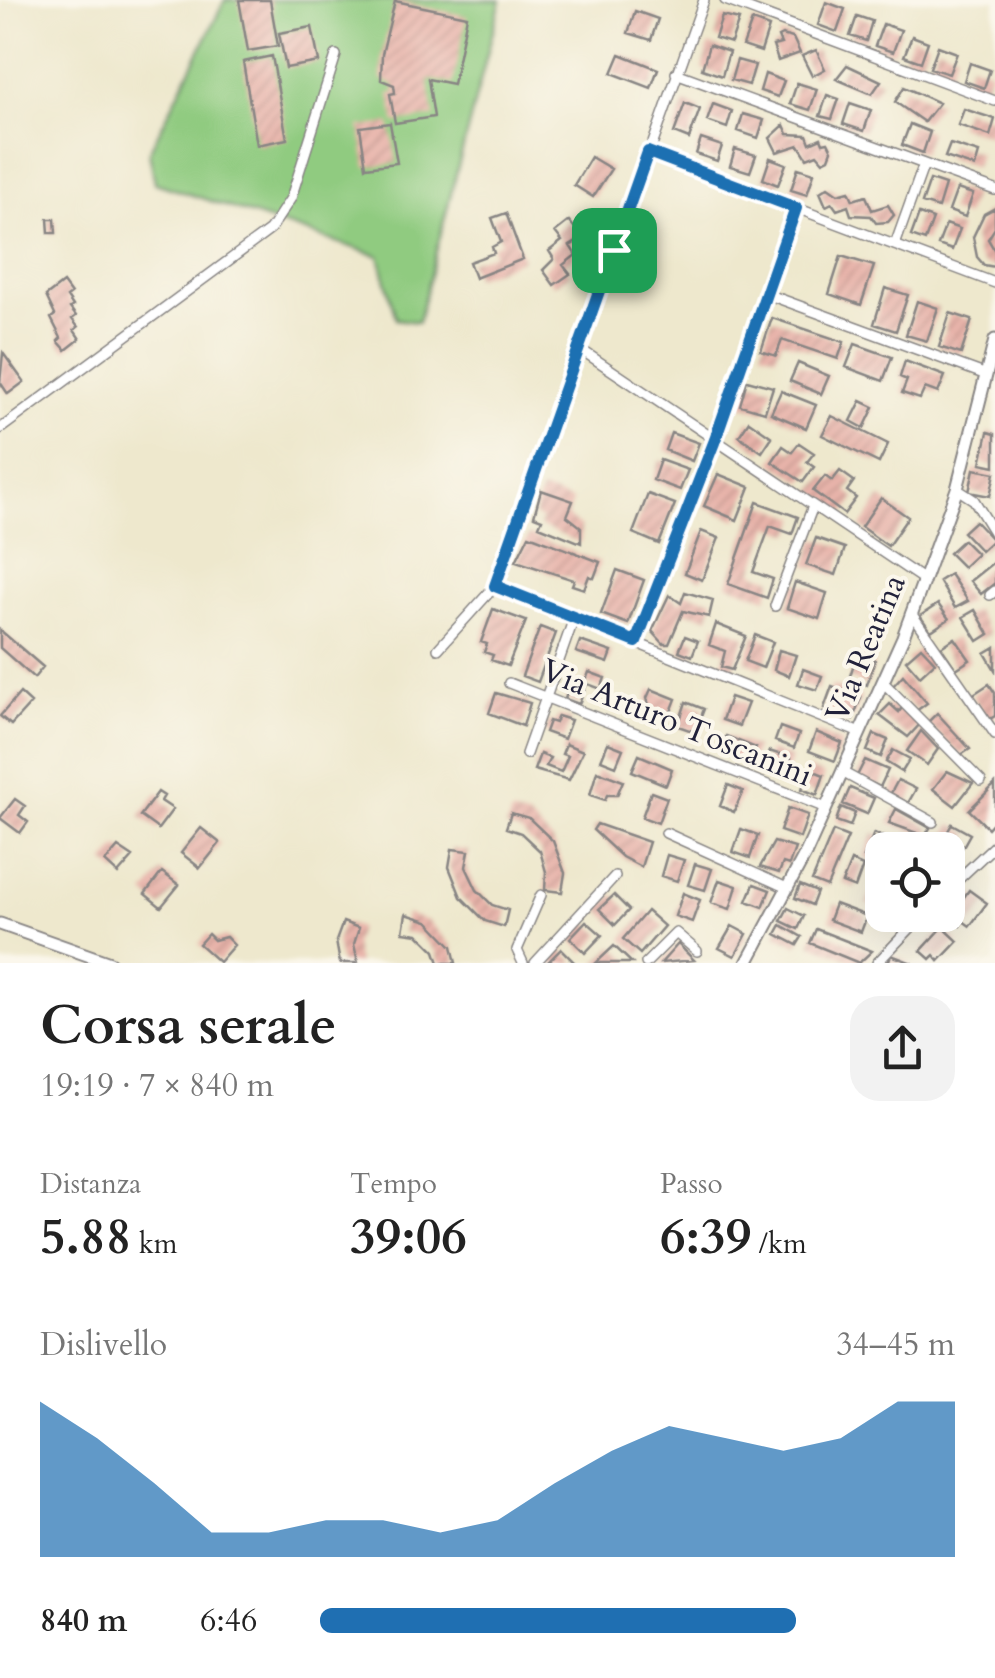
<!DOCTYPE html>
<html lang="it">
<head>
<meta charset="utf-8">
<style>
	:root { --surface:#fff; --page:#f2f2f2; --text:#222; --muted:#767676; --accent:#1f6fb2 }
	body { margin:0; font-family:Cardo,serif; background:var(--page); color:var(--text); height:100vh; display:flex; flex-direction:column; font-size:38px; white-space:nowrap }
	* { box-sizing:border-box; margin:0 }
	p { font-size:32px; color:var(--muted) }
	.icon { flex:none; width:55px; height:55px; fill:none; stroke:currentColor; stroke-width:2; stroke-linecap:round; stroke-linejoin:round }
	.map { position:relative; height:963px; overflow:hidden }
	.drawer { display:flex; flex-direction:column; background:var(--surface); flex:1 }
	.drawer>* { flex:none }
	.tools { position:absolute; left:865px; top:832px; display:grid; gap:20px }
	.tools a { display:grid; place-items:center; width:100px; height:100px; border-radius:20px; background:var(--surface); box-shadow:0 10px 40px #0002; font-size:50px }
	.pin { position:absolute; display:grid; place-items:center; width:85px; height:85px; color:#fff; margin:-42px; border-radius:20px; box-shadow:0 5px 15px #0006 }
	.round { display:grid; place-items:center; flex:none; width:105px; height:105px; border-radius:30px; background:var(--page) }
	.summary { display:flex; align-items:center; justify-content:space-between; height:170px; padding:0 40px }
	h1 { font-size:55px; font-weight:600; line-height:75px }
	.figures { display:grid; grid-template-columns:repeat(3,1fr); gap:15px; height:170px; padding:10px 40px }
	.figures div { display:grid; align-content:center }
	.figures b { font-size:50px; font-weight:600 }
	.figures small { font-size:28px; font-weight:400 }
	.figures p { font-size:28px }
	.chart { height:280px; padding:20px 40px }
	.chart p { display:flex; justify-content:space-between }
	.chart svg { width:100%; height:180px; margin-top:10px; fill:var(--accent); opacity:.7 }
	ul { padding:0 40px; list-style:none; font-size:32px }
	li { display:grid; grid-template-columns:160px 120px 1fr; align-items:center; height:75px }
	li i { height:25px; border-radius:12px; background:var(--accent) }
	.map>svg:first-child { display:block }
	.park { fill:#90cb80; stroke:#59765e; stroke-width:2.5 }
	.building { fill:url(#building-hatch) }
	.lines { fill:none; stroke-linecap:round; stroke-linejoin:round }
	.minor-casing { stroke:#888584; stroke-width:12 }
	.tertiary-casing { stroke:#888584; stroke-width:15 }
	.minor { stroke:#fff; stroke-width:9 }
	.tertiary { stroke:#fff; stroke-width:11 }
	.route-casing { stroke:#fff; stroke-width:20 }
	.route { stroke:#1f6fb2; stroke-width:12 }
	.labels { text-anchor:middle; stroke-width:8; stroke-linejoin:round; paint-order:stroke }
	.street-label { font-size:32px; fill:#22223b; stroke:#fbf7ec }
</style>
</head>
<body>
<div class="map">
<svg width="995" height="963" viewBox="0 0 995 963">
	<defs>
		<pattern id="building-hatch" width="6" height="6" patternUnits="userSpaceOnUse" patternTransform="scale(2.5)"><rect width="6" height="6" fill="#e8b4aa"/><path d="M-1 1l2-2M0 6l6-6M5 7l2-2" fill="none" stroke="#c79a93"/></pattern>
	</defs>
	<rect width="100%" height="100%" fill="#fbf7ec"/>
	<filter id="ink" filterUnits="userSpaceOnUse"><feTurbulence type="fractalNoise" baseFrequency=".01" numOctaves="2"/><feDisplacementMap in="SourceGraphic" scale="20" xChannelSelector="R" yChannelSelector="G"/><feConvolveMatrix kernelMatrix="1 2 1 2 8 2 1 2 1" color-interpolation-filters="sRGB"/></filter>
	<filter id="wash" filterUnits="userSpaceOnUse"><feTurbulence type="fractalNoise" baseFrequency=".0048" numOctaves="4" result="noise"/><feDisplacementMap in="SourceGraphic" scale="40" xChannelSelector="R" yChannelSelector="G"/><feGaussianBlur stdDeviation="2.25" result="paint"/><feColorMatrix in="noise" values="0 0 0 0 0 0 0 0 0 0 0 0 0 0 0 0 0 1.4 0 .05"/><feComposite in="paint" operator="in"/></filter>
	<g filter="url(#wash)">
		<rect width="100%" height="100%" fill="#eee8cd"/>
		<path class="park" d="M225 0H501L418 322 396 319 379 256 155 183 149 152Z"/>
		<g id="blocks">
			<path class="building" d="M239 0H270L278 46 248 51Z
				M395 1 467 16 453 84 428 79 434 117 395 123 390 94 395 93 394 85 381 80 382 54Z
				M826 2 845 9 837 32 818 25Z
				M635 11 658 19 651 40 628 33Z
				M722 16 739 20 731 43 715 38Z
				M857 16 872 21 866 41 850 36Z
				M752 21 769 27 761 52 743 46Z
				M883 24 901 30 893 52 875 46Z
				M312 27 319 62 286 68 279 33Z
				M782 35 793 38 800 53 778 61 773 46 781 44 778 37Z
				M912 36 928 42 921 62 904 56Z
				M709 45 729 52 722 76 702 69Z
				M938 46 957 53 949 74 930 68Z
				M816 50 825 69 812 76 802 56Z
				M620 54 658 69 651 88 612 73Z
				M272 56 287 139 257 145 243 62Z
				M737 60 755 65 749 85 731 80Z
				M970 63 990 70 984 88 964 81Z
				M847 65 881 81 872 94 836 79Z
				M765 74 784 81 778 97 760 91Z
				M797 83 817 89 810 110 790 104Z
				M904 87 939 103 924 122 895 102Z
				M827 95 839 99 832 119 820 116Z
				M685 103 700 109 689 139 674 133Z
				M850 103 871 110 864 131 843 124Z
				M713 104 732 111 727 128 707 121Z
				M964 109 995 119 990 136 958 125Z
				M743 114 764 120 758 138 738 131Z
				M390 123 397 163 366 167 360 127Z
				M910 124 930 132 923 153 902 145Z
				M784 125 788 134 807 135 810 143 821 138 823 143 828 142 832 150 829 158 823 161 817 154 807 158 799 145 777 152 770 138Z
				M701 139 722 146 717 161 696 154Z
				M950 144 979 153 975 167 945 157Z
				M735 149 756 155 750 172 730 166Z
				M591 157 611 169 593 197 574 185Z
				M770 158 786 164 778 185 763 179Z
				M798 168 814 173 807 195 791 190Z
				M930 180 945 185 938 208 922 203Z
				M828 187 838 194 849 191 853 200 866 196 872 210 888 205 894 215 888 222 876 223 871 216 851 215 848 206 837 210 832 203 826 206 820 192Z
				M957 189 973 194 965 217 949 211Z
				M995 208V228L988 239 995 251V267L984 265 977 257 973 237 984 214Z
				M506 213 523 259 475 278 469 262 494 253 492 247 501 242 492 218Z
				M919 214 933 219 925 241 911 236Z
				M48 219H55L56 233H49Z
				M569 221 583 238 570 246 576 255 563 265 570 274 554 285 543 270 554 259 549 251 562 241 555 232Z
				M946 224 960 229 952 250 938 245Z
				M841 256 874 266 861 305 829 294Z
				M63 283 71 294 67 297 73 306 70 308 76 316 72 319 78 327 74 330 80 339 66 350 58 341 61 338 51 318 55 315 46 296Z
				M885 288 908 295 896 331 874 324Z
				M917 301 938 308 927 341 906 335Z
				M950 313 972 320 961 354 939 347Z
				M772 318 844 342 838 359 782 340 776 356 761 351Z
				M855 344 892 357 883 381 846 367Z
				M3 353 24 382 8 394 0 382Z
				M905 361 945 376 938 393 925 388 920 399 902 393 907 380 900 377Z
				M798 363 829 376 821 394 790 381Z
				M747 380 773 387 765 412 740 405Z
				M781 391 816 405 806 428 771 413Z
				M861 401 874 407 864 428 851 421Z
				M832 416 888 444 879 463 822 435Z
				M749 421 772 437 762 452 739 436Z
				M988 432 995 434V466L981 463Z
				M671 433 699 443 692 461 665 450Z
				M799 443 814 453 807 462 814 467 803 482 772 462 783 446 792 452Z
				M660 460 688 470 680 490 653 480Z
				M974 469 995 473 990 496 969 492Z
				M840 471 854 481 847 491 856 498 844 514 813 491 825 476 832 481Z
				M718 474 750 487 737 520 704 506Z
				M541 490 573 501 567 516 581 527V543L539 526 542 519 534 516Z
				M648 494 675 504 659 544 633 533Z
				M881 498 908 517 888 546 861 527Z
				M757 502 798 517 792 534 770 526 753 572 773 579 767 598 728 584Z
				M975 521 993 540 981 551 963 532Z
				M701 531 719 538 702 580 685 573Z
				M529 535 600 562 594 578 589 576 584 589 572 585 574 580 516 561Z
				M816 538 845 548 836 575 806 565Z
				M963 540 977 554 963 567 949 553Z
				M995 561V583L981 594 970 581Z
				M617 570 644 580 628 624 601 614Z
				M950 574 968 601 955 608 939 581Z
				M795 582 827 593 819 619 787 608Z
				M685 592 713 600 709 617 683 611 669 644H664L652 631 669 595 681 603Z
				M938 604 949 619 931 631 920 616Z
				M493 609 526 621 508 666 491 660 493 655 484 652 487 644 481 642Z
				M975 610 989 634 978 641 963 617Z
				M716 624 746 636 732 670 721 667 725 651 709 645Z
				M540 627 556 633 538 682 522 676Z
				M0 630 43 667 34 678 0 648Z
				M755 635 773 642 763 668 745 661Z
				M685 636 698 641 692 656 679 651Z
				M955 638 970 660 956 669 941 647Z
				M580 641 612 652 608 663 576 652Z
				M921 647 935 662 920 676 906 660Z
				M995 647V670L985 653Z
				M779 650 796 655 789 676 774 670Z
				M857 654 875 660 867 685 849 679Z
				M803 669 822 676 817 690 798 684Z
				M589 672 605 678 601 689 585 683Z
				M903 675 927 703 916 711 893 686Z
				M571 681 586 686 579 704 565 699Z
				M989 684 995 693V716L988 720 972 695Z
				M832 686 861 697 853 719 824 708Z
				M651 689 676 699 669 717 651 712 647 698Z
				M20 693 31 703 11 725 0 716Z
				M496 693 530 703 523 726 489 713Z
				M730 697 748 703 739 726 722 720Z
				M686 702 704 709 695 732 678 726Z
				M890 704 899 712 903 706 921 723 908 737 879 715Z
				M937 713 970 749 961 755 927 723Z
				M558 716 571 720 564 739 545 732 549 721 555 723Z
				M780 727 799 734 794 748 775 741Z
				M921 731 938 749 927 765 907 751Z
				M816 732 842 743 835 761 809 751Z
				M874 734 888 740 881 757 867 751Z
				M726 736 756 748 749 764 719 752Z
				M608 743 623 749 616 766 601 760Z
				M566 744 583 751 569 780 534 770 540 754 550 758 546 766 561 772 568 756 562 754Z
				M893 750 910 759 902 772 886 762Z
				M769 751 791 758 786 775 764 768Z
				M639 755 672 769 666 785 632 771Z
				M865 760 888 770 880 787 857 776Z
				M809 769 824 775 817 795 802 789Z
				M597 771 623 781 617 795H607L605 800 590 795Z
				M947 771 973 783 955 806 933 789Z
				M898 780 916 789 908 803 891 793Z
				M995 784V820L988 828 969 810Z
				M728 785 743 791 734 812 720 806Z
				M850 788 874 798 867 814 843 804Z
				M158 792 164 796 161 801 173 809 158 829 140 816Z
				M651 792 667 798 658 823 642 817Z
				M15 799 25 806 19 815 28 822 20 833 0 818Z
				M841 807 855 813 850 826 836 821Z
				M788 808 808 815 800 838 780 831Z
				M896 809 930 828 925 836 889 823Z
				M511 813 529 818 553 841 565 873 562 892 545 890 546 872 540 851 521 833 506 828Z
				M597 824 649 842 641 867 622 857 593 830Z
				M952 824 970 834 961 850 943 840Z
				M201 828 220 843 200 868 181 853Z
				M741 829 758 835 750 858 733 852Z
				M833 831 848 837 827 887 812 881Z
				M874 833 900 844 897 850H882V864L864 857Z
				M774 842 795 848 789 865 783 863 779 873 760 867Z
				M118 847 133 857 118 874 105 862Z
				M452 849 469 851 466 867 477 890 492 905 508 910 504 927 485 921 461 897 449 867Z
				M667 855 684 860 677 881 661 876Z
				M851 861 863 866 855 888 842 883Z
				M695 864 712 869 705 890 688 885Z
				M162 872 179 885 161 907 145 894Z
				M877 875 882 877V911L866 904Z
				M719 880 737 886 730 909 711 903Z
				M754 884 770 890 763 907 747 901Z
				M800 885 817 892 812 905 795 898Z
				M969 890 987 903 970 926 963 921 960 926 949 918Z
				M683 893 700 900 692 922 675 916Z
				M614 895 629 910 615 925 599 909Z
				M835 904 867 916 861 932 829 920Z
				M788 908 804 916 798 929 781 921Z
				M647 911 664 926 640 954 623 939Z
				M406 914 428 921 452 946 456 963H439L435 951 418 934 403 932Z
				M586 921 602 935 585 953 570 938Z
				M343 922 359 928 354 944 358 963H340L336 941Z
				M781 925 802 937 797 945 776 934Z
				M732 926 747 934 735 956 719 948Z
				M943 927 958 941 939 961 934 955 930 959 921 951Z
				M816 929 872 951 859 963 810 943Z
				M208 934 214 940 226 937 234 945 219 962 199 944Z
				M678 944 694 960 661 963Z
				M614 946 632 963H596Z
				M561 949 575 963H547Z
				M891 955 912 963H888Z"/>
		</g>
	</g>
	<g filter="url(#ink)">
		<use href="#blocks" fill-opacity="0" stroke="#888584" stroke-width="2.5"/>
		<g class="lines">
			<defs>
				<path id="minor" d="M725 0 995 101
					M676 73 995 190
					M648 152 995 283
					M895 245 924 164
					M764 293 984 374
					M580 349 924 580
					M0 429 270 230 291 198 336 55
					M957 489 974 500 995 534
					M495 586 860 733
					M990 595 995 591
					M775 606 813 506
					M911 613 995 734
					M636 643 715 440 795 208
					M438 649 495 586 704 0
					M883 682 981 781
					M509 683 826 808
					M526 754 574 618
					M842 772 933 822
					M666 833 787 888
					M948 889 995 845
					M523 963 517 950 541 895
					M535 963 615 876
					M646 963 676 933 697 951
					M877 963 923 915"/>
				<path id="tertiary" d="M0 924 110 963
					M747 963 805 855 903 637 957 489 995 340"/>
			</defs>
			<use href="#minor" class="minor-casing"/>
			<use href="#tertiary" class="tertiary-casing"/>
			<use href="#minor" class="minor"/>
			<use href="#tertiary" class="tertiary"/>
		</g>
	</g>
	<g class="lines" filter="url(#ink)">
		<defs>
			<path id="route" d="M648 152 796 208 715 440 636 642 495 586Z"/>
		</defs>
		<use href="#route" class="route-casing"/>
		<use href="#route" class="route"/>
	</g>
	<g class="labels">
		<g class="street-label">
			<text transform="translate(865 648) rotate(-67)" y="11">Via Reatina</text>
			<text transform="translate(677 722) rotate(22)" y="11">Via Arturo Toscanini</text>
		</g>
	</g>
</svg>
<div class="tools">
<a><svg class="icon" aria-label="locate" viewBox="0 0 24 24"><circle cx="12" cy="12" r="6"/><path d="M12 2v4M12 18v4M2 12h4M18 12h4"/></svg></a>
</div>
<div class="pin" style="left:614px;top:250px;background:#1e9e55"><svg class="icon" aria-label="arrive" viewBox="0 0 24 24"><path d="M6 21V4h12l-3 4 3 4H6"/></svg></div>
</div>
<section class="drawer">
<div class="summary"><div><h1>Corsa serale</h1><p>19:19 · 7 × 840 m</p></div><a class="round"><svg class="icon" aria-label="share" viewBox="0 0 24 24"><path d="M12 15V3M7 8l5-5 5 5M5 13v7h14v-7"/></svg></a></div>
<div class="figures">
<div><p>Distanza</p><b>5.88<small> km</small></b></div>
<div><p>Tempo</p><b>39:06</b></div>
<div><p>Passo</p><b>6:39<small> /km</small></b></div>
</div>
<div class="chart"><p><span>Dislivello</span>34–45 m</p>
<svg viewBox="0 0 160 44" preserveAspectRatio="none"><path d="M0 44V6L10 15L20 26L30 38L40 38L50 35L60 35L70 38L80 35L90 26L100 18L110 12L120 15L130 18L140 15L150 6L160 6V44z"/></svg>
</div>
<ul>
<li><b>840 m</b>6:46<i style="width:75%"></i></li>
</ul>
</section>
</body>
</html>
